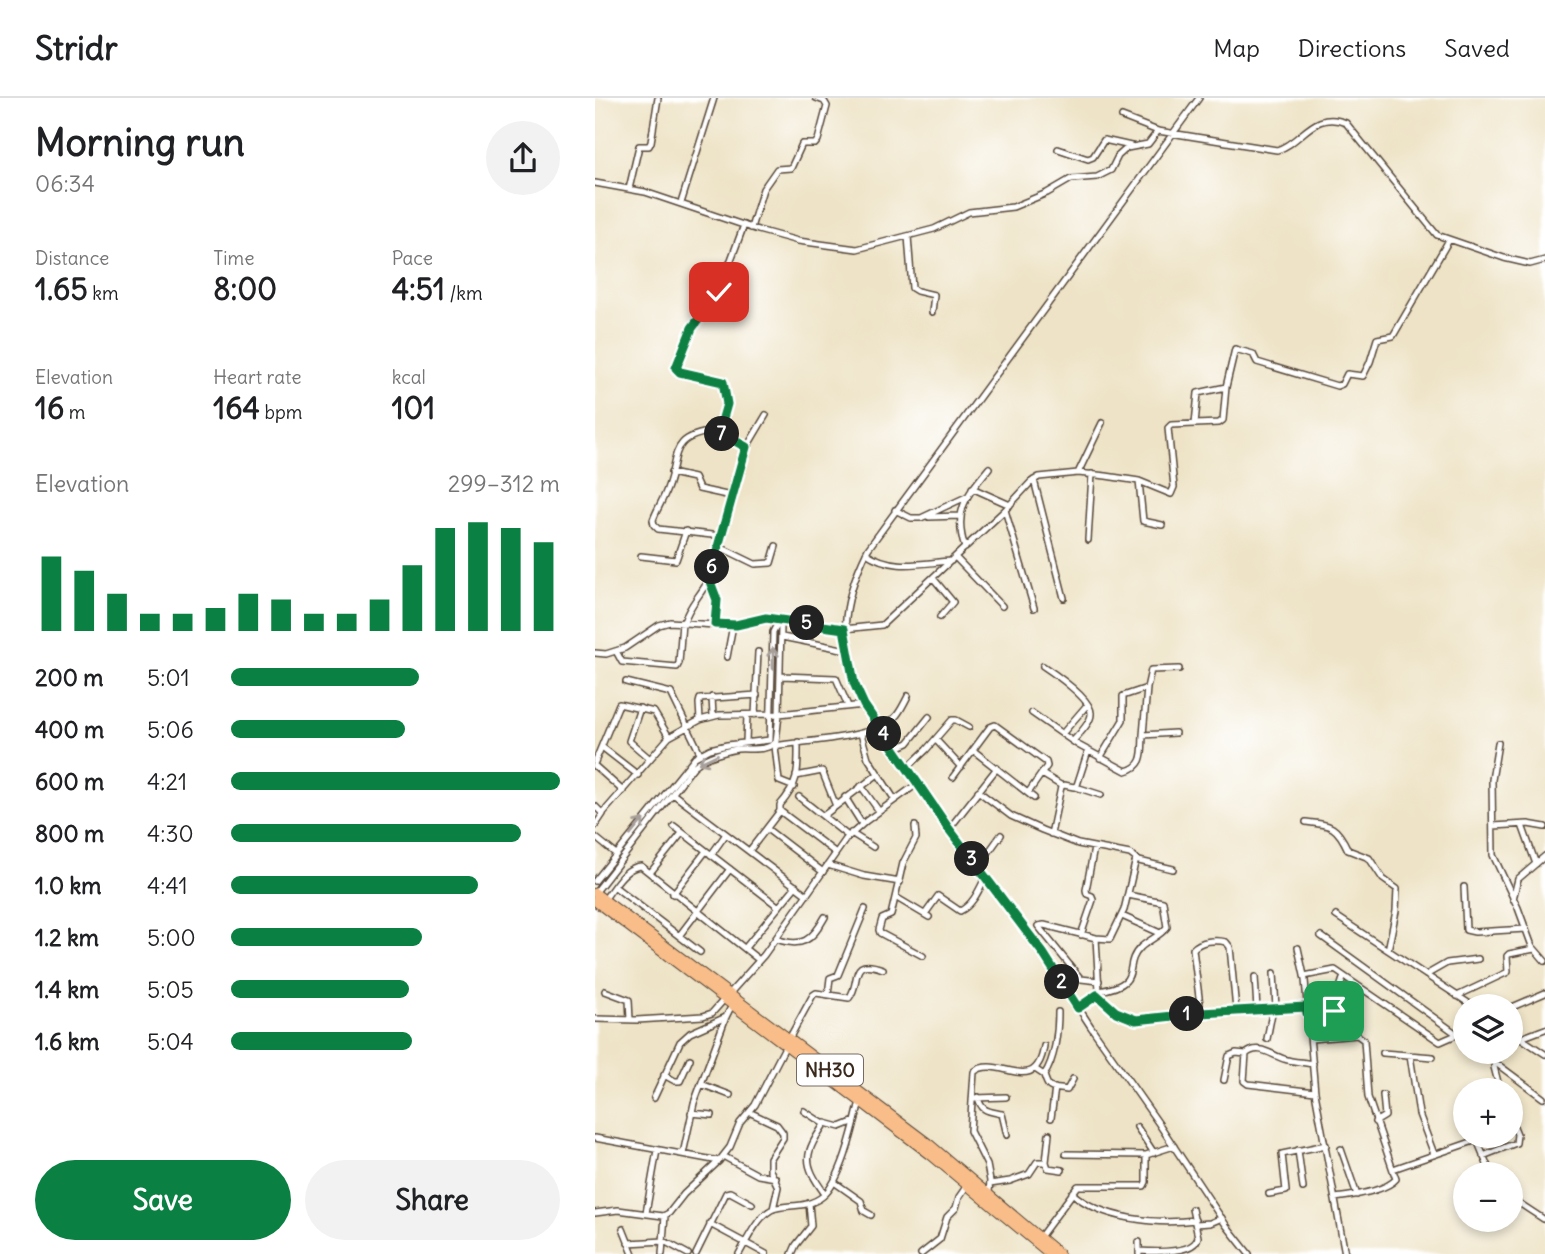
<!DOCTYPE html>
<html lang="en">
<head>
<meta charset="utf-8">
<style>
	:root { --surface:#fff; --page:#f2f2f2; --text:#202124; --muted:#757577; --line:#e0e0e0; --accent:#0b8043 }
	body { margin:0; font-family:Delius,sans-serif; background:var(--page); color:var(--text); height:100vh; display:flex; flex-direction:column; font-size:26px; white-space:nowrap }
	* { box-sizing:border-box; margin:0 }
	p { font-size:23px; color:var(--muted) }
	.icon { flex:none; width:38px; height:38px; fill:none; stroke:currentColor; stroke-width:2; stroke-linecap:round; stroke-linejoin:round }
	.map { position:relative; flex:1; overflow:hidden }
	.panel { display:flex; flex-direction:column; background:var(--surface); width:595px }
	.panel>* { flex:none }
	.buttons { position:absolute; left:858px; top:896px; display:grid; gap:14px }
	.buttons a { display:grid; place-items:center; width:70px; height:70px; border-radius:50%; background:var(--surface); box-shadow:0 4px 10px #0003; font-size:35px }
	.pin { position:absolute; display:grid; place-items:center; width:60px; height:60px; color:#fff; margin:-30px; border-radius:14px; box-shadow:0 4px 10px #0006 }
	.km { position:absolute; width:35px; height:35px; margin:-18px; border-radius:50%; background:#222; color:#fff; font-size:19px; line-height:35px; text-align:center }
	.round { display:grid; place-items:center; flex:none; width:74px; height:74px; border-radius:37px; background:var(--page) }
	.head { display:flex; align-items:center; justify-content:space-between; height:119px; padding:0 35px }
	h1 { font-size:38px; font-weight:700; line-height:52px }
	.stats { display:grid; grid-template-columns:repeat(3,1fr); gap:10px; height:119px; padding:7px 35px }
	.stats div { display:grid; align-content:center }
	.stats b { font-size:30px; font-weight:700 }
	.stats small { font-size:19px; font-weight:400 }
	.stats p { font-size:19px }
	.chart { height:196px; padding:14px 35px }
	.chart p { display:flex; justify-content:space-between }
	.chart svg { width:100%; height:126px; margin-top:7px; stroke:var(--accent); stroke-width:6 }
	.cta { display:flex; gap:14px; margin-top:auto; padding:14px 35px }
	.cta a { flex:1; height:80px; border-radius:42px; background:var(--accent); color:#fff; font-size:28px; font-weight:700; line-height:80px; text-align:center }
	.cta a+a { background:var(--page); color:var(--text) }
	ul { padding:0 35px; list-style:none; font-size:23px }
	li { display:grid; grid-template-columns:112px 84px 1fr; align-items:center; height:52px }
	li i { height:18px; border-radius:9px; background:var(--accent) }
	header { display:flex; align-items:center; gap:42px; box-sizing:border-box; height:98px; padding:0 35px; background:var(--surface); border-bottom:2px solid var(--line) }
	header strong { font-size:33px }
	nav { display:flex; gap:38px; margin-inline-start:auto; font-size:24px }
	main { display:flex; flex:1; min-height:0 }
	.map>svg:first-child { display:block }
	.lines { fill:none; stroke-linecap:round; stroke-linejoin:round }
	.minor-casing { stroke:#564637; stroke-width:8 }
	.trunk-casing { stroke:#564637; stroke-width:11 }
	.minor { stroke:#fff; stroke-width:5 }
	.trunk { stroke:#f8bd89; stroke-width:9 }
	.oneway { stroke:#a79f9a }
	.route-casing { stroke:#fff; stroke-width:14 }
	.route { stroke:#0b8043; stroke-width:9 }
	.labels { text-anchor:middle; stroke-width:5; stroke-linejoin:round; paint-order:stroke }
	.shield { fill:#fff; stroke:#766a62; stroke-width:2 }
	.shield-label { font-size:19px; font-weight:bold; fill:#3b2a1e }
</style>
</head>
<body>
<header>
<strong>Stridr</strong>
<nav><a>Map</a><a>Directions</a><a>Saved</a></nav>
</header>
<main>
<section class="panel">
<div class="head"><div><h1>Morning run</h1><p>06:34</p></div><a class="round"><svg class="icon" aria-label="share" viewBox="0 0 24 24"><path d="M12 15V3M7 8l5-5 5 5M5 13v7h14v-7"/></svg></a></div>
<div class="stats">
<div><p>Distance</p><b>1.65<small> km</small></b></div>
<div><p>Time</p><b>8:00</b></div>
<div><p>Pace</p><b>4:51<small> /km</small></b></div>
</div>
<div class="stats">
<div><p>Elevation</p><b>16<small> m</small></b></div>
<div><p>Heart rate</p><b>164<small> bpm</small></b></div>
<div><p>kcal</p><b>101</b></div>
</div>
<div class="chart"><p><span>Elevation</span>299–312 m</p>
<svg viewBox="0 0 160 44" preserveAspectRatio="none"><path d="M5 44V18M15 44V23M25 44V31M35 44V38M45 44V38M55 44V36M65 44V31M75 44V33M85 44V38M95 44V38M105 44V33M115 44V21M125 44V8M135 44V6M145 44V8M155 44V13"/></svg>
</div>
<ul>
<li><b>200 m</b>5:01<i style="width:57%"></i></li>
<li><b>400 m</b>5:06<i style="width:53%"></i></li>
<li><b>600 m</b>4:21<i style="width:100%"></i></li>
<li><b>800 m</b>4:30<i style="width:88%"></i></li>
<li><b>1.0 km</b>4:41<i style="width:75%"></i></li>
<li><b>1.2 km</b>5:00<i style="width:58%"></i></li>
<li><b>1.4 km</b>5:05<i style="width:54%"></i></li>
<li><b>1.6 km</b>5:04<i style="width:55%"></i></li>
</ul>
<div class="cta"><a>Save</a><a>Share</a></div>
</section>
<div class="map">
<svg width="950" height="1156" viewBox="0 0 950 1156">
	<rect width="100%" height="100%" fill="#fff"/>
	<filter id="ink" filterUnits="userSpaceOnUse"><feTurbulence type="fractalNoise" baseFrequency=".0143" numOctaves="2"/><feDisplacementMap in="SourceGraphic" scale="14" xChannelSelector="R" yChannelSelector="G"/><feConvolveMatrix kernelMatrix="1 2 1 2 8 2 1 2 1" color-interpolation-filters="sRGB"/></filter>
	<filter id="wash" filterUnits="userSpaceOnUse"><feTurbulence type="fractalNoise" baseFrequency=".00686" numOctaves="4" result="noise"/><feDisplacementMap in="SourceGraphic" scale="28" xChannelSelector="R" yChannelSelector="G"/><feGaussianBlur stdDeviation="1.57" result="paint"/><feColorMatrix in="noise" values="0 0 0 0 0 0 0 0 0 0 0 0 0 0 0 0 0 1.4 0 .05"/><feComposite in="paint" operator="in"/></filter>
	<g filter="url(#wash)">
		<rect width="100%" height="100%" fill="#eee3c6"/>
	</g>
	<g filter="url(#ink)">
		<g class="lines">
			<defs>
				<path id="minor" d="M604 0 273 451C245 507 242 549 269 607L354 731 448 855 496 929 564 1026 631 1127 654 1156
					M527 19 563 33
					M463 51 493 61 498 59 509 42 536 48
					M0 85 50 94 163 132 203 143 262 151 339 131 374 114 418 109 452 95 476 81 502 79 516 72 523 58 532 50 553 46 563 33 682 52C707 45 718 11 751 25L842 137 909 160 935 166 950 162
					M34 91 44 48H54L56 44 63 0
					M86 105 119 0
					M156 130 168 91 182 71 196 70 207 46H220L223 42 232 8 229 3 221 0
					M313 138 317 190 322 193 339 197 337 214
					M600 326 603 295 631 289
					M124 334 132 306 129 285 85 274 81 270 97 230 124 194 149 127
					M76 375 99 380 104 391 136 398
					M483 375 507 325
					M439 382 469 500
					M544 383 548 423 567 427
					M377 390 415 407
					M300 412 316 420H326L371 399
					M410 412 439 510
					M334 419 364 418
					M126 438 63 431 59 427 58 422C62 411 68 402 72 391 85 358 72 339 120 333L151 349
					M493 442 497 376
					M123 448 160 466 176 465 181 448
					M370 450C358 413 371 398 394 370
					M271 455C298 473 325 465 356 463
					M46 458 81 462 91 433
					M360 459 407 508
					M338 480 358 504 345 519
					M114 481 122 502 120 526
					M89 524C94 507 106 497 114 481L149 354 171 317
					M187 539 252 552
					M21 553 27 564 82 569 84 565 87 524
					M0 555 11 556 30 550 64 527 75 524 135 528 171 520 249 531 287 527 410 412 436 384 444 379 483 375 511 378 544 383 576 396 579 389 573 330 576 327 624 325 628 322 631 289 640 251 658 256 662 264 742 288 747 286 752 276 768 278 775 264 782 241 798 238 854 142
					M132 559 138 527
					M448 568C460 576 496 601 496 615 497 624 483 637 478 643
					M186 578 241 580 253 608
					M31 584 76 595 105 655
					M552 590 556 572 584 571
					M117 599 118 618
					M45 610 34 643 55 661
					M437 615 483 647 531 673C550 668 547 654 548 637L580 635
					M160 617 163 554
					M105 622 104 605 105 601 162 597
					M266 636 273 660 300 702
					M467 636 492 607
					M341 642 366 669
					M151 644 152 617
					M203 644C203 672 205 684 185 707V713L241 755
					M903 645 897 682 898 757 923 810 937 848 950 863
					M180 648C212 642 282 641 302 617 306 612 310 604 313 598
					M180 648 184 683 199 689
					M7 649 43 677
					M299 651 313 645 334 619
					M379 653 439 700
					M505 660 528 622V598L552 590 548 637
					M0 664 24 606 59 614 74 639
					M0 668 28 693
					M312 670 331 652 357 622H361L374 629
					M447 676 467 688
					M201 678 227 673 241 708
					M358 679 395 629 400 627 451 664 452 668 433 695
					M266 688 284 713
					M481 689 506 697
					M383 693 416 718 447 732 483 746 535 756 544 763 578 771
					M78 696 212 797
					M204 699 253 738
					M250 699 267 726
					M0 708 8 716 0 728
					M8 715 74 639 105 622 124 617 184 616 269 607
					M228 718 283 676
					M711 724C737 727 742 728 753 752L774 760 788 781 802 791 801 813 793 852
					M927 727 941 766
					M79 728 184 809
					M320 728 321 740 308 765 296 817 287 821 284 832 285 835 328 858
					M898 728 933 726 950 729
					M172 731 228 774
					M354 731 402 670
					M256 735 278 749
					M456 736 466 689 469 687 479 689 482 687 493 653
					M0 739 21 756
					M155 752 185 713
					M116 757 131 736
					M233 767 269 778 305 784
					M383 769 406 737
					M55 775 87 735
					M0 783 100 659 115 651 132 647 175 642 178 534 181 528H186L184 616 181 644C171 654 155 650 142 651 127 654 111 658 99 668L0 795
					M20 789 105 854
					M869 789 871 832 880 834 931 831
					M78 796 111 753
					M302 800 334 819
					M918 801 923 781 950 758
					M9 802C19 789 29 769 46 768L164 862
					M330 816 343 798 365 813C378 807 384 792 390 780
					M527 818 565 835
					M741 818 878 908
					M486 837 498 802 497 798 492 796 491 792 499 750
					M84 838 135 771
					M726 838 870 942
					M181 841C207 850 217 843 230 819
					M150 850 201 788
					M703 850 710 882 720 994 750 1156
					M679 875 681 910
					M831 877 852 865 883 861
					M709 878 740 872 845 944 861 937
					M660 879 662 911
					M504 883 486 881 443 828 449 827 501 840 515 841 529 812 541 761
					M10 893 34 902 35 922
					M504 893C551 885 525 869 546 849 554 842 565 838 572 829L568 804 533 797
					M233 897 235 880 243 877 270 811
					M502 897 521 914 541 922 606 915 711 909
					M862 898 913 874 912 858 914 856 939 851
					M742 909 748 938
					M483 910 499 899 504 893 501 840
					M915 910 950 895
					M606 915 598 851C605 843 620 841 631 844L635 849 641 912
					M712 915 734 914 741 911C747 900 742 891 749 879
					M0 921 42 922 108 918 117 915 169 857 251 741 271 723 322 686
					M915 933 950 956
					M926 940 950 931
					M194 941 218 897 221 895 254 900C267 885 252 858 288 871
					M672 941 678 910
					M716 941 762 937 769 942 773 999 801 1081C791 1093 756 1098 740 1100
					M886 954 948 1000
					M902 954 899 969 905 992
					M788 955 838 959
					M815 957 824 1016 839 1056
					M718 966C708 964 698 964 689 961 676 957 664 945 651 956L649 983 653 986 720 994
					M440 971 449 977C454 994 456 989 472 992L478 981
					M69 977 80 983H85L95 961
					M449 977C460 962 463 933 463 914
					M629 982 634 958 641 955 651 956
					M106 986 135 997
					M383 999C386 1014 394 1013 407 1016L412 1037
					M59 1000 85 944 95 935 131 919
					M380 1000 411 999
					M209 1013 229 1026
					M154 1014 182 1027 188 1035V1040L175 1060V1072L183 1089 178 1111
					M96 1015 117 1017
					M456 1020 460 990
					M780 1024 790 1018 788 997
					M542 1029 559 1055
					M0 1040 124 1063
					M746 1051 762 1097
					M703 1052 708 1090
					M88 1056 99 1005 131 919 137 907
					M471 1056 551 1057 579 1048
					M128 1058 163 1077 181 1080
					M888 1058 921 1045 922 1036 915 1019
					M451 1064 454 1036
					M798 1071 882 1042 896 1076
					M239 1084 266 1103 269 1113 276 1117
					M395 1086 415 1083 434 1076 442 1064H451L453 1070 467 1072
					M394 1094 395 1083 392 1067 375 1033 379 974C402 955 441 1001 449 948
					M477 1095C506 1121 562 1127 600 1122
					M230 1096C207 1064 209 1057 230 1025L245 1029 260 1023
					M674 1096 691 1093 687 1056 731 1047
					M915 1099 950 1122
					M0 1115 23 1112 68 1118 74 1115 89 1096 124 1063 135 1049 145 1025 160 1007 191 947
					M51 1115 62 1052
					M115 1126 171 1156
					M601 1126 615 1125 627 1120
					M28 1131 38 1156
					M445 1139 483 1088H549L551 1084V1057
					M33 1145 69 1143 93 1156
					M544 1153C560 1154 600 1156 603 1139L597 1111
					M67 1156 70 1118
					M101 1156 131 1095 135 1094 157 1106
					M144 1156C152 1142 162 1120 176 1112 189 1105 211 1112 228 1098 247 1082 259 1028 265 1003
					M197 1156 201 1147 216 1128 214 1105
					M326 1156 345 1141 352 1119 361 1110 364 1099 373 1086
					M544 1156V1144"/>
				<path id="trunk" d="M0 795 334 1046 464 1156
					M0 803 336 1057 455 1156"/>
			</defs>
			<use href="#minor" class="minor-casing"/>
			<use href="#trunk" class="trunk-casing"/>
			<use href="#minor" class="minor"/>
			<use href="#trunk" class="trunk"/>
		</g>
		<defs><path id="oneway-shaft" d="M-6 0H5M1.5-3L5.5 0L1.5 3" fill="none" stroke-width="1.6" stroke-linecap="round" stroke-linejoin="round" transform="scale(1.75)"/></defs>
		<g class="oneway">
			<use href="#oneway-shaft" transform="translate(178 560) rotate(-90)"/>
			<use href="#oneway-shaft" transform="translate(113 661) rotate(155)"/>
			<use href="#oneway-shaft" transform="translate(42 729) rotate(-51)"/>
		</g>
	</g>
	<g class="lines" filter="url(#ink)">
		<defs>
			<path id="route" d="M124 194 97 230 81 270 85 274 128 284 132 306 124 334 151 349 114 481 122 502 120 526 141 527 171 520 249 531 259 585 269 607 354 731 448 855 483 910 502 897 521 914 541 922 606 915 711 909 712 915 739 913"/>
		</defs>
		<use href="#route" class="route-casing"/>
		<use href="#route" class="route"/>
	</g>
	<g class="labels">
		<rect class="shield" x="202" y="956.5" width="66" height="31" rx="5"/>
		<g class="shield-label">
			<text x="235" y="979">NH30</text>
		</g>
	</g>
</svg>
<div class="buttons">
<a><svg class="icon" aria-label="layers" viewBox="0 0 24 24"><path d="M12 4l9 5-9 5-9-5zM3 14l9 5 9-5"/></svg></a>
<a>+</a>
<a>−</a>
</div>
<div class="pin" style="left:739px;top:913px;background:#1e9e55"><svg class="icon" aria-label="arrive" viewBox="0 0 24 24"><path d="M6 21V4h12l-3 4 3 4H6"/></svg></div>
<div class="pin" style="left:124px;top:194px;background:#d93025"><svg class="icon" aria-label="check" viewBox="0 0 24 24"><path d="M5 12l5 5 9-10"/></svg></div>
<b class="km" style="left:592px;top:916px">1</b>
<b class="km" style="left:467px;top:884px">2</b>
<b class="km" style="left:377px;top:761px">3</b>
<b class="km" style="left:289px;top:636px">4</b>
<b class="km" style="left:212px;top:525px">5</b>
<b class="km" style="left:117px;top:469px">6</b>
<b class="km" style="left:127px;top:336px">7</b>
</div>
</main>
</body>
</html>
